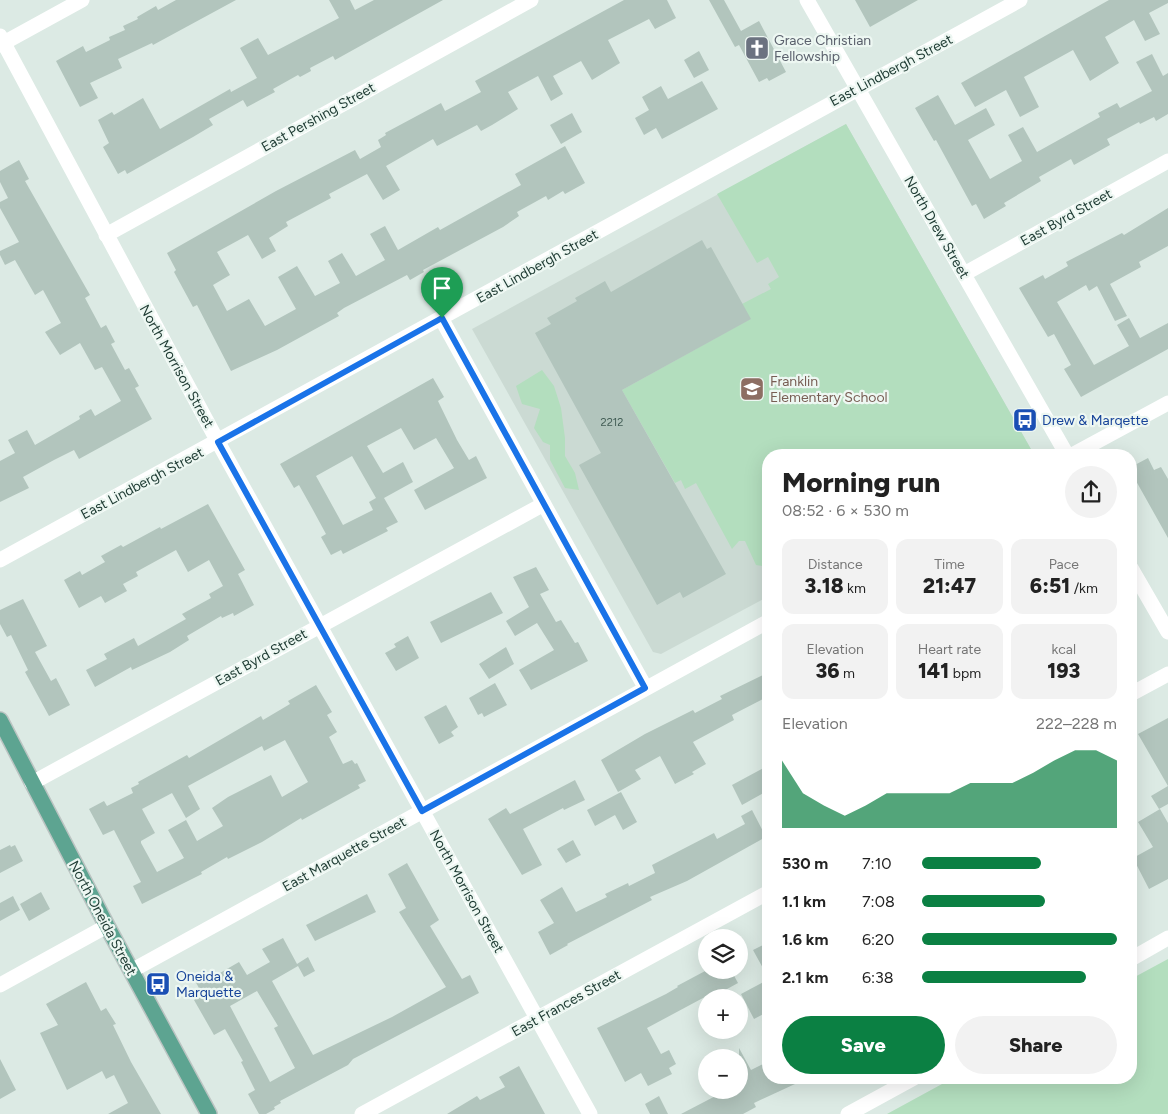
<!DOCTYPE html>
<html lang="en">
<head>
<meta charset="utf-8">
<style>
	:root { --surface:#fff; --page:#f2f2f2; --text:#222; --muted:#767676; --accent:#0b8043 }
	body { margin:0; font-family:Figtree,sans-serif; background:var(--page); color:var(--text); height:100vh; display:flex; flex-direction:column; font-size:19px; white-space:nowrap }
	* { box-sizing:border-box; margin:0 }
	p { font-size:16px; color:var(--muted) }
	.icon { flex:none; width:28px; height:28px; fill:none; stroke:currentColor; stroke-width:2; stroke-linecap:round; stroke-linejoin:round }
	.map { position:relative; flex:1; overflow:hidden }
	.panel { position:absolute; left:762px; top:449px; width:375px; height:635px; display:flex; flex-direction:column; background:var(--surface); border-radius:20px; box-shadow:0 5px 20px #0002 }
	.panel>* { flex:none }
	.buttons { position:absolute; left:698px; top:929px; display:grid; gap:10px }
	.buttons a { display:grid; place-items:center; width:50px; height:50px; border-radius:50%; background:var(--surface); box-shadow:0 5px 20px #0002; font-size:25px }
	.pin { position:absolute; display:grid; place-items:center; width:42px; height:42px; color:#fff; margin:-51px -21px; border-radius:50% 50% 50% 0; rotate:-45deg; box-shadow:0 0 5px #0007 }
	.pin .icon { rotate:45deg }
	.round { display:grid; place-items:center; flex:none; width:52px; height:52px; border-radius:26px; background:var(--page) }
	.summary { display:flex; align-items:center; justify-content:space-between; height:85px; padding:0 20px }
	h1 { font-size:28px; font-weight:800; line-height:38px }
	.metrics { display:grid; grid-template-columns:repeat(3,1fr); gap:8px; height:85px; padding:5px 20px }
	.metrics div { display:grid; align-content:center; border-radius:12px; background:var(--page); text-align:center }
	.metrics b { font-size:21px; font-weight:800 }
	.metrics small { font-size:14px; font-weight:400 }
	.metrics p { font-size:14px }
	.chart { height:140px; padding:10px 20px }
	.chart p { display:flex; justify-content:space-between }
	.chart svg { width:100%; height:90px; margin-top:5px; fill:var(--accent); opacity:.7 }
	.action { display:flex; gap:10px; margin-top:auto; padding:10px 20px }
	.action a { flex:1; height:58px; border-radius:30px; background:var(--accent); color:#fff; font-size:20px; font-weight:800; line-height:58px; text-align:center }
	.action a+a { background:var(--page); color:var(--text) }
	ul { padding:0 20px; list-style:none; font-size:16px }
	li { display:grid; grid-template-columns:80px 60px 1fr; align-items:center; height:38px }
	li i { height:12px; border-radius:6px; background:var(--accent) }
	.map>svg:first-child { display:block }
	.built { fill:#cbdad3 }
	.green { fill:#b3debe }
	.building { fill:#b2c5bd; fill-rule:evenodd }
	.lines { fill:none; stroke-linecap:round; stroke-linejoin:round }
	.major-casing { stroke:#bbc4c2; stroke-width:18 }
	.minor { stroke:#fff; stroke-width:15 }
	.major { stroke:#5da491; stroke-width:15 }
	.route-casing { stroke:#fff; stroke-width:10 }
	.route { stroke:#1a73e8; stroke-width:6 }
	.labels { text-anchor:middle; stroke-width:4.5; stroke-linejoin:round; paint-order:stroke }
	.number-label { font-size:11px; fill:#425d55 }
	.worship-label { font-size:14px; fill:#5b616d; stroke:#edf7f2; text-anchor:start }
	.street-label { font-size:14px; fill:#1d3a32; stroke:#edf7f2 }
	.education-label { font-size:14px; fill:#785e54; stroke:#edf7f2; text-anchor:start }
	.transit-label { font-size:14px; fill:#164399; stroke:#edf7f2; text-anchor:start }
</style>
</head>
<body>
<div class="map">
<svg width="1168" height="1114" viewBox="0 0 1168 1114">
	<rect width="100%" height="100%" fill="#dceae4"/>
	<path class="built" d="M846 124 1032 451 1025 455H769V596L661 654 653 652 472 329Z"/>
	<path class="green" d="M846 124 1032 451 1025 455H769V567L756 565 745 541H739L732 549 696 483 685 489 681 480 675 483 622 390 750 319 742 304 771 289 768 284 779 277 768 257 757 263 717 194Z
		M542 370 554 386 561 408 565 438V456L575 473 579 490 565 488 550 460V445L543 442 534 428 540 409 522 404 516 386Z
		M1168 959V1114H887L953 1078H1131V979Z"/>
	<path class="building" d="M176 0H236L153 45 152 43 118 59 122 68 90 83 98 98 80 107 56 61 83 46 86 52 110 40 109 37 125 30 123 26 138 19 137 17 156 6 158 10Z
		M329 0H350L355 10 374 0H443L335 60 333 56 310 68 311 71 300 77 298 75 273 89 275 92 247 107 243 100 209 119 213 125 193 137 127 174 125 170 118 174 103 147 109 143 98 120 112 112 114 115 143 98 160 129 230 89 231 92 257 78 240 48 258 38 268 55 339 18Z
		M624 0H667L676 18 655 29 649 19 608 40 620 63 592 80 581 61 553 76 563 94 551 101 538 76 508 92 518 109 492 125 481 131 477 125 437 146 433 139 386 166 400 190 383 200 367 174 329 194 331 198 286 222 288 226 269 238 276 251 262 259 248 235 217 252 230 275 213 285 227 311 249 299 265 326 296 309 278 277 297 266 315 296 340 283 328 261 342 253 356 276 385 260 370 234 385 226 398 250 438 227 440 230 521 185 515 174 565 146 585 183 565 194 563 191 548 200 546 196 517 212 519 216 503 227 423 270 424 272 410 280 407 275 344 308 337 313 339 316 277 350 231 371 197 305 193 307 174 272 176 270 167 253 276 191 355 150 360 159 381 147 378 140 386 135 385 133 441 103 445 111 481 92 475 81Z
		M709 0H724L741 31 759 21 786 72 769 81 767 78 759 82 739 45 735 47Z
		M855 0H918L870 27Z
		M1109 0H1168V3L1149 13 1160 34 1145 41 1134 20 1105 37 1119 63 1090 81 1073 50 1024 77 1039 107 1020 117 1006 90 975 107 961 83Z
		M699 51 709 70 694 78 684 60Z
		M1152 54 1163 76 1168 73V114L1156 121 1154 117 1140 124 1139 122 1107 139 1110 145 1074 165 1071 159 1039 177 1041 181 1004 203 1006 206 984 219 976 204 972 206 936 140 934 141 915 108 938 95 955 125 986 108 995 125 968 140 990 179 1022 161 1008 135 1023 127 1037 152 1100 117 1098 113 1117 103 1120 108 1152 91 1136 62Z
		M702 81 718 109 662 139 656 128 644 135 635 118 649 110 642 97 661 86 668 99Z
		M572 113 582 132 561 144 550 125Z
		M19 160 29 179 25 181 90 295 85 298 101 328 106 325 115 342 111 344 125 370 129 368 139 386 135 388 152 419 79 459 74 450 54 460 23 477 29 488 0 502V461L15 453 8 440 27 430 35 445 80 419 79 416 91 409 95 416 121 401 102 367 95 370 80 343 60 355 45 332 61 323 43 290 35 295 15 260 5 265 0 255V251L19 242 0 208V202L8 198 0 182V171Z
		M1168 208V246L1139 262 1141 267 1110 284 1127 316 1115 321 1097 286 1089 291 1086 285 1057 302 1094 365 1129 346 1117 325 1129 318 1140 338 1168 323V349L1081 397 1064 369 1071 365 1054 334 1048 337 1019 288 1043 275 1045 279 1068 266 1066 262 1122 233 1124 235Z
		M702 240 707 249 711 247 751 319 622 390 726 574 683 598 680 592 657 605 579 465 601 453 535 333 551 324 547 318 577 301 575 298 605 281 611 292Z
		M433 378 444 397 438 401 457 440 469 460 476 456 487 478 425 510 414 490 454 468 436 438 414 450 401 428 367 446 383 473 403 462 413 482 384 498 398 522 386 528 388 531 343 554 341 550 331 555 321 537 326 534 313 510 299 485 294 488 280 464ZM352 456 376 498 369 502 373 510 343 525 316 476Z
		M1148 458 1154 470 1161 467 1168 479V538L1131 472V467Z
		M208 504 245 570 238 574 254 605 234 616 233 613 222 618 221 616 187 636 189 640 170 652 132 670 131 667 95 687 86 670 107 659 104 654 134 638 138 646 186 619 182 614 211 598 209 594 223 586 209 560 188 572 176 550 136 572 138 576 123 584 127 591 105 603 101 596 79 608 64 580 80 571 82 575 105 562 101 556 121 545 123 547 160 527 161 529Z
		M536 567 549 590 540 594 556 622 561 620 575 643 578 642 588 661 531 690 519 670 554 650 537 623 515 636 506 621 529 607 513 577Z
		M491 592 503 613 441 643 430 622Z
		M23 599 47 646 35 652 51 681 56 678 70 705 49 716 25 672 28 670 11 635 7 637 0 624V610Z
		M408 636 419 658 396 671 385 653 396 647 394 644Z
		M506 647 514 664 489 679 479 664Z
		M769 672V696L732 715 734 720 693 742 706 764 692 772 694 774 675 784 660 756 635 770 641 779 618 792 601 760 645 734 693 710 695 713 722 699 720 696Z
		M495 683 507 705 484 717 482 713 478 715 469 698Z
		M316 685 332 712 327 715 337 732 329 737 343 764 352 760 355 764 357 763 366 781 358 785 360 788 302 820 301 818 262 842 228 859 227 857 201 872 202 874 142 904 133 886 141 882 114 830 103 835 89 809 104 801 107 806 133 793 131 788 139 784 138 782 187 755 189 758 261 716 263 720 290 704 288 701ZM285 740 308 782 282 797 271 775 228 797 212 808 223 826 197 841 186 820 168 830 184 858 157 872 141 843V841L155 833 142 809 172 793 186 818 200 809 188 786 262 746 264 751Z
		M446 705 458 727 451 732 454 736 439 744 424 717Z
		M1168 718V786L1138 734Z
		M769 765V790L742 805 732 785Z
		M575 780 585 800 564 810 563 808 523 829 542 865 522 875 488 819 506 808 510 814Z
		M1168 786V804L1159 809 1151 796Z
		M621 792 637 822 623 830 615 815 595 826 587 810Z
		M1160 809 1168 823V879L1149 889 1133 858 1153 847 1138 822Z
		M752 810 766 837 687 881 650 897 652 900 567 944 568 945 550 955 538 932 554 923 540 900 562 887 576 912 607 897 605 894 628 883 629 886 655 873 652 865 714 833 717 839 745 824 741 816Z
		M573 840 581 855 566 863 557 849Z
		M10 845 11 847 15 845 23 861 0 873V850Z
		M407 863 439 920 430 926 462 979 470 975 479 993 353 1059 348 1065 280 1101 281 1103 274 1107 275 1109 266 1114H259L248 1094 255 1090 241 1062 243 1061 225 1029 214 1035 194 1000 203 995 195 981 210 972 213 977 239 962 247 975 270 962 262 949 283 938 297 964 308 957 315 971 304 977 298 966 272 981 313 1055 392 1017 446 987 399 912 406 908 388 874ZM257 991 278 1026 274 1028 295 1068 270 1082 230 1006Z
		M41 892 50 909 29 921 20 904Z
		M367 894 376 912 315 941 306 925Z
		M13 896 20 910 0 921V903Z
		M769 942V1011L754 1019 741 994 769 979 753 950Z
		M707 970H731L738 983 718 994 716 991 647 1028 661 1054 669 1050 676 1064 669 1068 672 1074 648 1086 641 1073 625 1082 597 1028 666 994 678 987 677 986Z
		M86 982 101 1011 106 1008 116 1024 113 1025 131 1062 161 1114H108L128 1103 114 1075 106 1079 102 1071 67 1090 40 1033 58 1025 46 1004Z
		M739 1048 751 1070 769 1061V1078H808L754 1103 756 1107 743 1114H681L727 1090H739Z
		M0 1059 16 1090 0 1099Z
		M519 1066 545 1114H447L477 1096 480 1100 505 1087 499 1077Z
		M659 1096 668 1114H650L645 1104Z"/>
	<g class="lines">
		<defs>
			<path id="major" d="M0 720 107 926 209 1114"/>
		</defs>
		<use href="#major" class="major-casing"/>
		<path class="minor" d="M807 0 1067 455
			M0 36 218 442 590 1114
			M0 45 82 0
			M106 235 531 0
			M964 274 1168 161
			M441 318 645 687
			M1072 455 1168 403
			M0 560 1020 0
			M1131 568 1168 632
			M1131 694 1168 674
			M32 783 544 504
			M1131 959 1168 938
			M131 971 769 621
			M0 985 107 926
			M362 1114 769 892
			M848 1114 914 1078"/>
		<use href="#major" class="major"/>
	</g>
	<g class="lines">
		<defs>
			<path id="route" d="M442 318 645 688 422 811 218 442Z"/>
		</defs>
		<use href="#route" class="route-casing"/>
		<use href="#route" class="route"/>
	</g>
	<defs>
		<symbol id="church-square" viewBox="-11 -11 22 22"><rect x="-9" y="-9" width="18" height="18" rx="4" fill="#6b7280" stroke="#edf7f2"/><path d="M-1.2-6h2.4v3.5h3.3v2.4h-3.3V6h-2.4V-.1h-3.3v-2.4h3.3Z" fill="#fff"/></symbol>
		<symbol id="school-square" viewBox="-11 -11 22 22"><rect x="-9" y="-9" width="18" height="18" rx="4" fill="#8d6e63" stroke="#edf7f2"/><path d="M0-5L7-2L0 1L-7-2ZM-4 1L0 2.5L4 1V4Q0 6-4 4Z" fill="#fff"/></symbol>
		<symbol id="bus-square" viewBox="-11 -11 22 22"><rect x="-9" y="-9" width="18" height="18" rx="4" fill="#1a4fb4" stroke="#edf7f2"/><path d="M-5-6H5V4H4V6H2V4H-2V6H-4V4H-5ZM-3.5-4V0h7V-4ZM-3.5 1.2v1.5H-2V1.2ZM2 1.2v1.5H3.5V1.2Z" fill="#fff"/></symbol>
	</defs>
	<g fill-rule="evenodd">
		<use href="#church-square" x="743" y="34" width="28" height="28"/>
		<use href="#school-square" x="738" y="375" width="28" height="28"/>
		<use href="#bus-square" x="1011" y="406" width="28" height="28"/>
		<use href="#bus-square" x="144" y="970" width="28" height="28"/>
	</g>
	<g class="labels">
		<g class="number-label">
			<text x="612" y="426">2212</text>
		</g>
		<g class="worship-label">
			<text x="774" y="45">Grace Christian<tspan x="774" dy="16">Fellowship</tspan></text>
		</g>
		<g class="street-label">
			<text transform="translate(891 70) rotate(-28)" y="5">East Lindbergh Street</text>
			<text transform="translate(318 117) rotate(-29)" y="5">East Pershing Street</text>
			<text transform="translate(1066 217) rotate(-29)" y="5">East Byrd Street</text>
			<text transform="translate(937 227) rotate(60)" y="5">North Drew Street</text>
			<text transform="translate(537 266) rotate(-29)" y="5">East Lindbergh Street</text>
			<text transform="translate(177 366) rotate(61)" y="5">North Morrison Street</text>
			<text transform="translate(142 483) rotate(-28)" y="5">East Lindbergh Street</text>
			<text transform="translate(261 657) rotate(-29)" y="5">East Byrd Street</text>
			<text transform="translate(344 854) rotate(-29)" y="5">East Marquette Street</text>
			<text transform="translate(467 891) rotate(61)" y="5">North Morrison Street</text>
			<text transform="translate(103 918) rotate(62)" y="5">North Oneida Street</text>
			<text transform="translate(566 1003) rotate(-29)" y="5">East Frances Street</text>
		</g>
		<g class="education-label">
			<text x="770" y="386">Franklin<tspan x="770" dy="16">Elementary School</tspan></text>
		</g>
		<g class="transit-label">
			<text x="1042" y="425">Drew &amp; Marqette</text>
			<text x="176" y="981">Oneida &amp;<tspan x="176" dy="16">Marquette</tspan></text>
		</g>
	</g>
</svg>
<div class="buttons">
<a><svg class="icon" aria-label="layers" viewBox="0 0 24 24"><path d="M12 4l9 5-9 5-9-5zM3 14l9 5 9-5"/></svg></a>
<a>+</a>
<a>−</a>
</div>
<div class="pin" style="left:442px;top:318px;background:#1e9e55"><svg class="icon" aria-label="arrive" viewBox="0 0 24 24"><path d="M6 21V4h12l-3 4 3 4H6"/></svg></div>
<section class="panel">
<div class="summary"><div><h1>Morning run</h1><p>08:52 · 6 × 530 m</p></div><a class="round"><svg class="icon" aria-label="share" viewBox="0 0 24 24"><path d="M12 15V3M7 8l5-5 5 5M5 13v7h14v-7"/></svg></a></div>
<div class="metrics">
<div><p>Distance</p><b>3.18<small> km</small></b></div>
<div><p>Time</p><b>21:47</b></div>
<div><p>Pace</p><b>6:51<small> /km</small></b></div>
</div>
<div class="metrics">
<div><p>Elevation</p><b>36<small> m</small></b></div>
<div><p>Heart rate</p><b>141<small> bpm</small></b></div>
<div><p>kcal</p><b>193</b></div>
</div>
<div class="chart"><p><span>Elevation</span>222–228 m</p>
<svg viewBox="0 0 160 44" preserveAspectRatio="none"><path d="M0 44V11L10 27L20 33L30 38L40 33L50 27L60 27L70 27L80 27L90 22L100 22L110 22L120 17L130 11L140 6L150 6L160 11V44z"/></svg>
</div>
<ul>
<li><b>530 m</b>7:10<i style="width:61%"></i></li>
<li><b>1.1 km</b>7:08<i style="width:63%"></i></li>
<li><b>1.6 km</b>6:20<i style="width:100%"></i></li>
<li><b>2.1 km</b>6:38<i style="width:84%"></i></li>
</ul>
<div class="action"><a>Save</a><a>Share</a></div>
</section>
</div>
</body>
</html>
